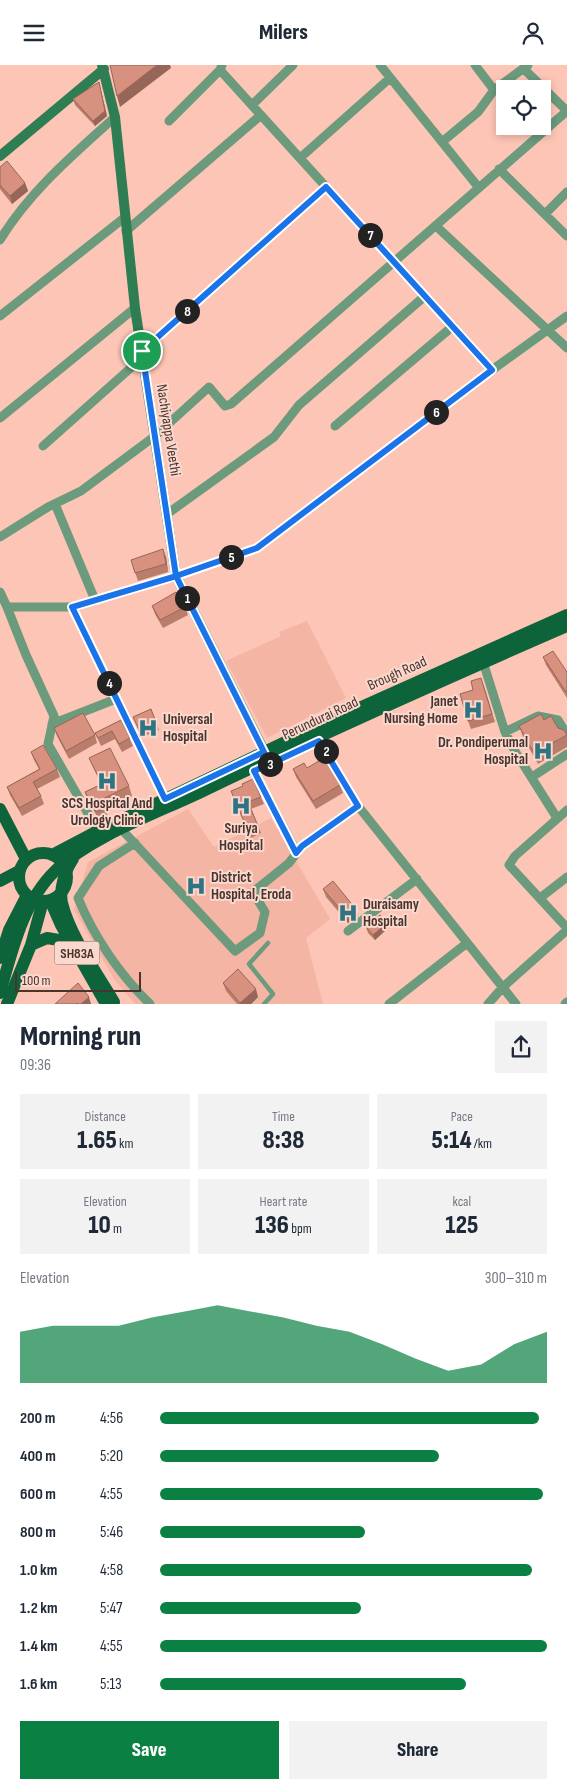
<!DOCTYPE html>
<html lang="en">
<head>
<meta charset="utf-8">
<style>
	:root { --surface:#fff; --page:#f2f2f3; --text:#1f2937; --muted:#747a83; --accent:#0b8043 }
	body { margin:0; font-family:"Sofia Sans Condensed",sans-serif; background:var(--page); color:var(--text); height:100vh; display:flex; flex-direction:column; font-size:19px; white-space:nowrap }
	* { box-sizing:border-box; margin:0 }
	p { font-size:16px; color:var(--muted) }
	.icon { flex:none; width:28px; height:28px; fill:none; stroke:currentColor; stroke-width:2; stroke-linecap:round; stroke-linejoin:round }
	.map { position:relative; height:939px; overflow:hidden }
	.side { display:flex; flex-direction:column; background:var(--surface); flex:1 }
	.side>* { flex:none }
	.controls { position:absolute; left:496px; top:15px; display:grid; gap:10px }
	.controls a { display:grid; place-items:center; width:55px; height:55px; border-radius:0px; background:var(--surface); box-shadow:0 2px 8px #0003; font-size:25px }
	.scale { position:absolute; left:15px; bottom:12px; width:126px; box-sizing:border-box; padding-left:5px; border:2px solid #4a342e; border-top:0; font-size:14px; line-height:18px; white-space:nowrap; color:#4a342e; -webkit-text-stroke:4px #fad8ce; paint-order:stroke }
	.pin { position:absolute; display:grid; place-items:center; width:42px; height:42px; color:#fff; margin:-21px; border:2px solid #fff; border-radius:50%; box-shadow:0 1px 5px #0007 }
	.km { position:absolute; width:25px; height:25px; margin:-12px; border-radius:50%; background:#222; color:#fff; font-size:14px; line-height:25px; text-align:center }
	.round { display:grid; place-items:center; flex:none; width:52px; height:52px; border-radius:0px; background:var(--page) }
	.overview { display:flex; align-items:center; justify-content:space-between; height:85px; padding:0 20px }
	h1 { font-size:28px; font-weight:800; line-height:38px }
	.figures { display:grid; grid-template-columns:repeat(3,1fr); gap:8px; height:85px; padding:5px 20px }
	.figures div { display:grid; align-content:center; border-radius:0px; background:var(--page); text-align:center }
	.figures b { font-size:25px; font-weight:800 }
	.figures small { font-size:14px; font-weight:400 }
	.figures p { font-size:14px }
	.chart { height:140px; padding:10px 20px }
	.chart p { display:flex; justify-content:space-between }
	.chart svg { width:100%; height:90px; margin-top:5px; fill:var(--accent); opacity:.7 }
	.action { display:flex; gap:10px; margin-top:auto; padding:10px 20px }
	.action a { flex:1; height:58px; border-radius:0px; background:var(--accent); color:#fff; font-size:20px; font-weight:800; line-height:58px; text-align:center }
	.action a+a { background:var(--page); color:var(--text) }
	ul { padding:0 20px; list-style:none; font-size:16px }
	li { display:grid; grid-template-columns:80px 60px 1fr; align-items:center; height:38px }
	li i { height:12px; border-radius:6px; background:var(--accent) }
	header { display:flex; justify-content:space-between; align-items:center; height:65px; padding:0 20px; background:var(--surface); font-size:22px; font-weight:800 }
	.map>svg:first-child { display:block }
	.built { fill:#f5b5a4 }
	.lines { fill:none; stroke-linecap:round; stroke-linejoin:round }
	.lane { stroke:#6b9a7c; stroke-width:4.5 }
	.street { stroke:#6b9a7c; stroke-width:9 }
	.secondary { stroke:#2f7d52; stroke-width:10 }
	.primary { stroke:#0e643a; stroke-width:12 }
	.primary-bridge { stroke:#0e643a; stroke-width:12 }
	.wall { fill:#b97d6c }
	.shaded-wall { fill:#966658 }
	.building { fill:#d7917e; stroke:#966658 }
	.route-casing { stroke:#fff; stroke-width:10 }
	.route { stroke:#1a73e8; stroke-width:6 }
	.labels { text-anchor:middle; stroke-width:4; stroke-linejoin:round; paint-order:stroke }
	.shield { fill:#fad8ce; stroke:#7f655e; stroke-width:1 }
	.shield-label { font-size:14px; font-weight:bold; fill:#4a342e }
	.street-label { font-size:15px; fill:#4a342e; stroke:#fad8ce }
	.poi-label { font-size:15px; font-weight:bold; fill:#4a342e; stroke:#fad8ce; text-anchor:start }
</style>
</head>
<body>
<header><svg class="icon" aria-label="menu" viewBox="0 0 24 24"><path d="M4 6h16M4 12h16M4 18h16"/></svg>Milers<svg class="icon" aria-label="person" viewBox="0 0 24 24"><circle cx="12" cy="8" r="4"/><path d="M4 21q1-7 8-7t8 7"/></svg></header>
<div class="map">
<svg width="567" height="939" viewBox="0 0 567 939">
	<rect width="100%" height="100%" fill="#fdc5b5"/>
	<path class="built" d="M307 556 346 633 267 673 226 596 281 571 279 567Z
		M188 744 214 782 271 753 330 854 306 873 323 939H135L114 914 74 845 88 797Z"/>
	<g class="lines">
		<path class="lane" d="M264 939 273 929 249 899 268 878"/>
		<path class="street" d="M222 0 220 5 492 305 567 251
			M380 0 479 123
			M475 0 494 25
			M525 5 566 45
			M252 40 293 0
			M169 56 220 5
			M442 77 478 47 494 25 528 0
			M300 93 390 13
			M499 104 567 171
			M545 149 567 127
			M436 161 567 283
			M126 166 261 50
			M0 175C30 126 73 90 115 52
			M0 251 124 153
			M142 286 326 122
			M0 353 135 243
			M335 361 453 261
			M43 381 143 292
			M55 439 95 535
			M167 449 274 372 299 340 425 231
			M0 472 48 442 81 426 155 371 209 322 225 341 231 339 567 46
			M0 527 7 542H72L176 511 257 483 492 305
			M7 542 26 590 54 651 48 679 98 766
			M72 542 165 734
			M485 603 505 667 516 688 557 753
			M52 659 116 634
			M505 667 538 651 558 655 567 670
			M319 676 358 741 516 939
			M254 706 297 788
			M532 712 567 689
			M567 745 515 791 509 800 567 863
			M124 767 235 886 260 868 265 847 253 827 289 798 302 781 358 741
			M135 778 99 801 78 833C94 872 120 910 150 939
			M540 833 567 812
			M348 866 417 814
			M389 939 467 878
			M488 939 503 922 567 865
			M565 939 567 937"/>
		<path class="secondary" d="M102 0 115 52 135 243 176 511 268 694
			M0 91 104 4"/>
		<path class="primary" d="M0 744 26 794
			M19 812a24 24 0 1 1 48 0a24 24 0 1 1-48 0Z
			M52 790 90 770 319 661 567 550
			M0 816 19 806
			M50 835 61 860 106 939
			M31 880 47 873 71 877
			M0 893 9 865 27 830
			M7 939 31 880 43 836"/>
		<path class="primary-bridge" d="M73 794C65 806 59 823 62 838 70 871 97 908 114 937
			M0 928C12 886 23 837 55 806 91 771 160 747 205 725 325 668 445 614 567 561"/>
	</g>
	<path class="wall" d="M99 17 100 22 107 51 95 61 75 40 73 34Z
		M0 102 25 118 28 126 12 139 0 124Z
		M166 492 168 507 138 516 131 495Z
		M152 541 185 542 188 550 163 563 155 549Z
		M543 592 567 607V633L546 600Z
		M484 621 495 657 471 664 468 656 473 625Z
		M151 644 159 665 142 672 133 652Z
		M121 655 133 681 122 687 115 674 101 681 95 668Z
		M519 661 558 663 564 665 567 670V682L538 699 523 672Z
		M54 663 95 670 97 678 69 694 57 671Z
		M31 687 57 704 60 712 37 724 41 731 44 739 22 751 10 730 7 722 39 704 34 695Z
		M89 693 129 721 132 731 105 744 108 752 100 756 88 736 85 727 101 719 93 702Z
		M307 703 340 720 343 728 316 744 296 712 293 704Z
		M261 732 264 739 251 744 261 768 251 773 234 733Z
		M323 824 358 851 348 858 326 832Z
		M387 858 388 863 375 875 368 868 366 862Z
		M223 918 258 932 251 939H237L226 926Z"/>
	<path class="shaded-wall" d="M157 0H170L171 3 120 42 117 31Z
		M99 17 100 22 107 51 95 61 93 56Z
		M25 118 28 126 12 139 10 131Z
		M163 484 166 492 168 507 166 499Z
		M355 843 358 851 348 858 345 850Z
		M387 858 388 863 375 875 373 870Z
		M256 924 258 932 251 939H241L240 938Z
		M89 932 91 939H81Z"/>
	<path class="building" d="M110 0H157L117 31Z
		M99 17 105 46 93 56 73 34Z
		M7 96 25 118 10 131 0 120V102Z
		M163 484 166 499 135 508 131 495Z
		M176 527 185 542 160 555 152 541Z
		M553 586 567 607V626L566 627 543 592Z
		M481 613 492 649 468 656 460 629 473 625 471 616Z
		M151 644 157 660 140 667 133 652Z
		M83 648 95 670 66 686 54 663Z
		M541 649 544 655 551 651 558 663 564 665 567 670 534 688 519 661Z
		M121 655 130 673 119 679 112 666 98 673 95 668Z
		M43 680 57 704 33 717 41 731 19 743 7 722 40 704 31 687Z
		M110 683 129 721 101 735 105 743 96 747 85 727 102 719 89 693Z
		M324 693 340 720 313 736 293 704 304 698 307 703Z
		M253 714 261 732 248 737 258 761 248 766 231 726 243 721 242 719Z
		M333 816 355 843 345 850 323 824Z
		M380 850 387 858 373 870 366 862Z
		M238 904 256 924 240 938 223 918Z
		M78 918 89 932 81 939H78L77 938 76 939H55Z"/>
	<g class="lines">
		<defs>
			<path id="route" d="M142 286 176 511 270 699 319 676 358 741 302 781 296 788 254 706 270 699 264 687 165 734 72 542 176 511 257 483 492 305 326 122 142 286"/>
		</defs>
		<use href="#route" class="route-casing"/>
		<use href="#route" class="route"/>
	</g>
	<defs>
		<symbol id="hospital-bare" viewBox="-9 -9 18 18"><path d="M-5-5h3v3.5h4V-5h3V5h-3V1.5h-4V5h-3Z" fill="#307483" stroke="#fad8ce" stroke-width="2.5" paint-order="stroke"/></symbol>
	</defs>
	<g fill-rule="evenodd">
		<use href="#hospital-bare" x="459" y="631" width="28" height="28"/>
		<use href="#hospital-bare" x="134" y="649" width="28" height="28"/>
		<use href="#hospital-bare" x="529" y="672" width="28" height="28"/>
		<use href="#hospital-bare" x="93" y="702" width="28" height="28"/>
		<use href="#hospital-bare" x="227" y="727" width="28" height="28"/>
		<use href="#hospital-bare" x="182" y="807" width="28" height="28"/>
		<use href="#hospital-bare" x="334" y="834" width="28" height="28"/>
	</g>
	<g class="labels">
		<rect class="shield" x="54.5" y="876.5" width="45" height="23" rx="4"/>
		<g class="shield-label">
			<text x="77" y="893">SH83A</text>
		</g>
		<g class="street-label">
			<text transform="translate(169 365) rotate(81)" y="5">Nachiyappa Veethi</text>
			<text transform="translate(397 608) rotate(-24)" y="5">Brough Road</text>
			<text transform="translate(320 653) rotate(-25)" y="5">Perundurai Road</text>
		</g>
		<g class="poi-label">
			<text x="458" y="641" text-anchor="end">Janet<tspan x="458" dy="17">Nursing Home</tspan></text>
			<text x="163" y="659">Universal<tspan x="163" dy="17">Hospital</tspan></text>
			<text x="528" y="682" text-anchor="end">Dr. Pondiperumal<tspan x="528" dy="17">Hospital</tspan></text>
			<text x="107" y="743" text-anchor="middle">SCS Hospital And<tspan x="107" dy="17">Urology Clinic</tspan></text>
			<text x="241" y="768" text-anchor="middle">Suriya<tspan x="241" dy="17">Hospital</tspan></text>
			<text x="211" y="817">District<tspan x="211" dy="17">Hospital, Eroda</tspan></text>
			<text x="363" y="844">Duraisamy<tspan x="363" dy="17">Hospital</tspan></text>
		</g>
	</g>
</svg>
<div class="controls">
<a><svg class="icon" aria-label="locate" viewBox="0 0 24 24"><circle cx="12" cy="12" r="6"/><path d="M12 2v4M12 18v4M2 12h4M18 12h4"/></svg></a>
</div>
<div class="scale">100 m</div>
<div class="pin" style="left:142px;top:286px;background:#1e9e55"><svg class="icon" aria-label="arrive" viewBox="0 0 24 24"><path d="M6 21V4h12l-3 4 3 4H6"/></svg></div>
<b class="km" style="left:187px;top:533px">1</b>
<b class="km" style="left:326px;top:686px">2</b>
<b class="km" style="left:270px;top:699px">3</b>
<b class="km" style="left:109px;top:618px">4</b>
<b class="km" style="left:231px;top:492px">5</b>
<b class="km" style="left:436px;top:347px">6</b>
<b class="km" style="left:370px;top:170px">7</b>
<b class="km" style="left:187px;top:246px">8</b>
</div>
<section class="side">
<div class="overview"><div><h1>Morning run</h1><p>09:36</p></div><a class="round"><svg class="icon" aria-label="share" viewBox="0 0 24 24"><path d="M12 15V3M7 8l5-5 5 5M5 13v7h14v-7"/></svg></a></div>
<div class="figures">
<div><p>Distance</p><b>1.65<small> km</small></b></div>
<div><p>Time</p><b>8:38</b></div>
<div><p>Pace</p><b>5:14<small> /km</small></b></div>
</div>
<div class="figures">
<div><p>Elevation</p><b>10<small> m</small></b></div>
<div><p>Heart rate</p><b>136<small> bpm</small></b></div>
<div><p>kcal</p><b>125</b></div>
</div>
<div class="chart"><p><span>Elevation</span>300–310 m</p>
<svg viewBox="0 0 160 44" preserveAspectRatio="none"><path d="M0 44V19L10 16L20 16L30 16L40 12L50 9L60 6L70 9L80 12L90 16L100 19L110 25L120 32L130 38L140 35L150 25L160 19V44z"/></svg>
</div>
<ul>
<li><b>200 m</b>4:56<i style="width:98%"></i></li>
<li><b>400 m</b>5:20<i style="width:72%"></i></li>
<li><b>600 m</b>4:55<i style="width:99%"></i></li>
<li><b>800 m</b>5:46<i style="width:53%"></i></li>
<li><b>1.0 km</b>4:58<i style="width:96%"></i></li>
<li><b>1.2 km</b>5:47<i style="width:52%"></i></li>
<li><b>1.4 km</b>4:55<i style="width:100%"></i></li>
<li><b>1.6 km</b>5:13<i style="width:79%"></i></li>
</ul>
<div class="action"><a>Save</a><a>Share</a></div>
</section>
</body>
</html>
